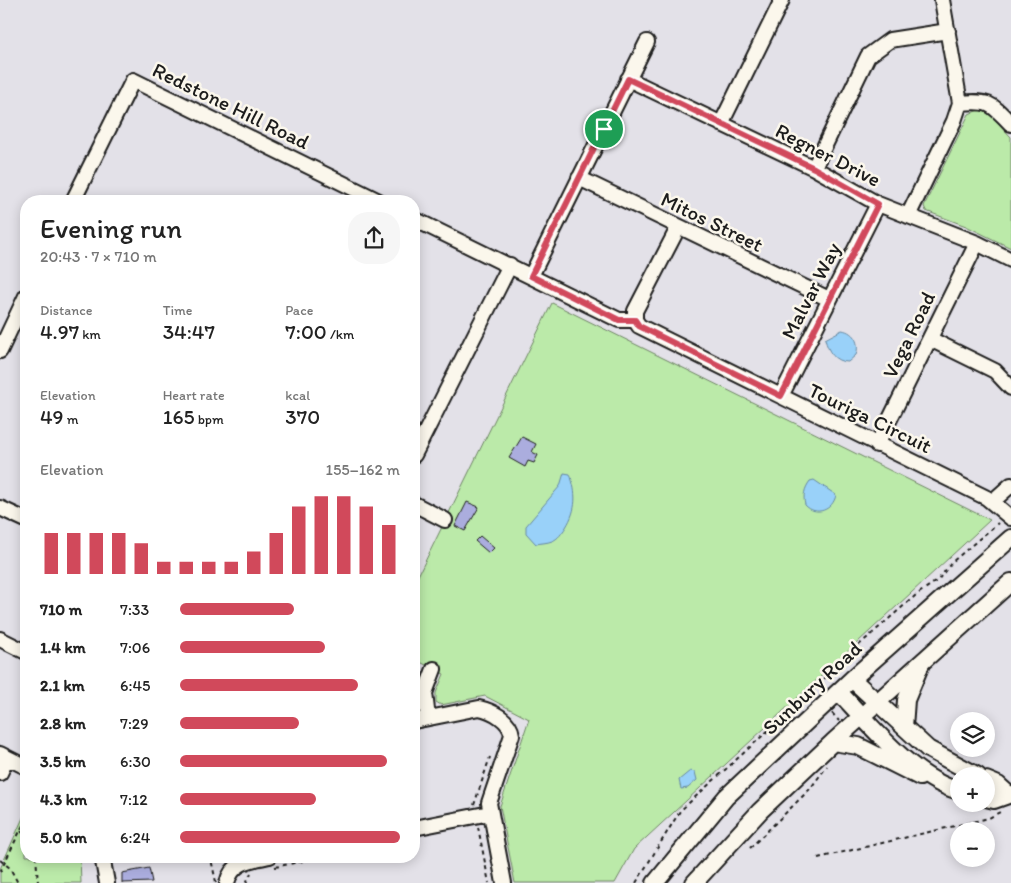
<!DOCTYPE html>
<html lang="en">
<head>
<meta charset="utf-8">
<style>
	:root { --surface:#fff; --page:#f6f6f6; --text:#222; --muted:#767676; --accent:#d1495b }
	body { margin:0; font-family:Itim,sans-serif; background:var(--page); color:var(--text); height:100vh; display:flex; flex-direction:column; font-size:19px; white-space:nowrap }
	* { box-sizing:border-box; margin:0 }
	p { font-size:16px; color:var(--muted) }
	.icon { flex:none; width:28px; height:28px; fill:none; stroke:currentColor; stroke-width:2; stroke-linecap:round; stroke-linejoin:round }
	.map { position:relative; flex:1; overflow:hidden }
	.details { position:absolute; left:20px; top:195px; width:400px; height:668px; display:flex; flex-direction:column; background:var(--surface); border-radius:20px; box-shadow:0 2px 12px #0003 }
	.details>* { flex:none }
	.controls { position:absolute; left:950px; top:712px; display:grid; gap:10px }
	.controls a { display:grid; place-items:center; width:45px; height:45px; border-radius:50%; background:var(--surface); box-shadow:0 2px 12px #0003; font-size:25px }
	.pin { position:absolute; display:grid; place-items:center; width:42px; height:42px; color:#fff; margin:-21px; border:2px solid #fff; border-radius:50%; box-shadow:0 1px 5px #0007 }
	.round { display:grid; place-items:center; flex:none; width:52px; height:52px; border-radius:20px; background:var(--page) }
	.headline { display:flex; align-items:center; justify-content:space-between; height:85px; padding:0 20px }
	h1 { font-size:28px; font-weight:600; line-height:38px }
	.stats { display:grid; grid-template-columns:repeat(3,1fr); gap:8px; height:85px; padding:5px 20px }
	.stats div { display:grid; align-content:center }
	.stats b { font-size:21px; font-weight:600 }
	.stats small { font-size:14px; font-weight:400 }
	.stats p { font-size:14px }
	.chart { height:140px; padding:10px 20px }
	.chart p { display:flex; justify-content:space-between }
	.chart svg { width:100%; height:90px; margin-top:5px; stroke:var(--accent); stroke-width:6 }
	ul { padding:0 20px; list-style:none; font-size:16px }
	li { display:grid; grid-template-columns:80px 60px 1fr; align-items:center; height:38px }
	li i { height:12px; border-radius:6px; background:var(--accent) }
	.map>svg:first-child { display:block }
	.green { fill:#bbeaa9; stroke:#6c8362 }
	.water { fill:#99d1f9; stroke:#6789a1 }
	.building { fill:#abadde; stroke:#1c1c1c }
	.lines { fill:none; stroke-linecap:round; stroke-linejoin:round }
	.minor-casing { stroke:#1c1c1c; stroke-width:18 }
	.major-casing { stroke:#1c1c1c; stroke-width:20 }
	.path { stroke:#1c1c1c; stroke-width:2; stroke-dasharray:4 4; stroke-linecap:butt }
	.minor { stroke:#fbf7ec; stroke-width:14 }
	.major { stroke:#fbf7ec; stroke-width:16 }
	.route-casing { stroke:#fff; stroke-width:10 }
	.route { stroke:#d1495b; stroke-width:6 }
	.labels { text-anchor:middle; stroke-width:5; stroke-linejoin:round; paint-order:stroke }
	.street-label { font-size:21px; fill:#1c1c1c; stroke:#fbf7ec }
</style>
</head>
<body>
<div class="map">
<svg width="1011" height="883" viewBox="0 0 1011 883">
	<rect width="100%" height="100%" fill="#e3e1e8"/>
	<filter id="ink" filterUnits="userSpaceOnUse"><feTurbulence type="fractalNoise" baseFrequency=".02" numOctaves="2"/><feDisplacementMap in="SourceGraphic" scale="10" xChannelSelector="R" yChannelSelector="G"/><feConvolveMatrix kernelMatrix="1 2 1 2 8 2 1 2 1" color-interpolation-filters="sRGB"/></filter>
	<g filter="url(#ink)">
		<path class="green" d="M981 109 988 112 1011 137V248L966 226 926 211 924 206 969 114Z
			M552 303 990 520 634 849 615 883H515L500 806 529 719 485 696 441 705 436 702V693L444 674 414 659V584Z
			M26 811V856H80L81 883H0V869Z"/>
		<path class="water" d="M842 330C855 332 860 344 856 355L848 362C834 362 828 351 825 339Z
			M564 473 570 474C577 494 577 509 566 527 562 533 558 539 552 541 547 543 541 543 536 544L526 533V526L560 486Z
			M814 480 836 495C833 510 816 517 805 505 803 496 804 489 810 481Z
			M690 771 695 772 697 780 688 788 681 789 679 780Z"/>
		<path class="building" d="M522 437 536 444 532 452 538 455 534 463 528 461 525 467 509 458Z
			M467 502 479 507 465 531 455 526Z
			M480 536 494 548 489 553 475 541Z
			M149 868 152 882 122 883V873Z"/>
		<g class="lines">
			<defs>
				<path id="minor" d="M628 79 814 168 878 204 977 243 1011 260
					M960 103C989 100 991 103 1011 124
					M721 124 782 0
					M814 168 868 56 890 40 948 31
					M579 178 829 299
					M73 201 133 80 379 201
					M908 216 954 121 960 103 942 0
					M414 219 619 320H635
					M678 228 635 311V320L639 326 987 498 1011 518
					M531 276 647 42
					M930 339 995 371 1011 388
					M0 351 26 296
					M781 396 878 204
					M877 445 977 243
					M414 455 510 265
					M993 501 1011 485
					M414 504 445 520
					M0 508 26 520
					M0 639 26 652
					M428 718 425 693 434 669
					M414 721 479 708C493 711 510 720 512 735L489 803 504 883
					M0 754 26 767
					M0 773 7 758
					M414 828 490 813
					M102 856 107 883
					M227 883C232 861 252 860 270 856"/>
				<path id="major" d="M852 679 928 749 978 776
					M839 692C870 725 914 779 959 791
					M904 727 906 700 921 664
					M833 742 858 746 920 777
					M986 780 998 785 1008 794
					M986 798 994 800 1011 794
					M655 883 726 797 852 679 1011 538
					M694 883 760 811 833 742 1011 582"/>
			</defs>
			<use href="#minor" class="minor-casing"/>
			<use href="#major" class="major-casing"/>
			<path class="path" d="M832 713 839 721
				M474 805 490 757
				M478 827 489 883
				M21 831 26 836
				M750 848 810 789 827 766
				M36 856 38 883
				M818 858 989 818 1000 812
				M0 860 10 868 18 883
				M275 867 327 856
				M0 872 26 819
				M216 882 211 859 225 856
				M246 883 251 873
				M636 883 680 811 817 686 851 652 916 595 938 580 952 562 998 523"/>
			<use href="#minor" class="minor"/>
			<use href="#major" class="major"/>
		</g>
	</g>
	<g class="lines" filter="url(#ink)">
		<defs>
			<path id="route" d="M628 79 814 168 878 204 781 396 639 326 635 320H619L531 276Z"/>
		</defs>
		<use href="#route" class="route-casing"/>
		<use href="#route" class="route"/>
	</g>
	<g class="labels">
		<g class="street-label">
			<text transform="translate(231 106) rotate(26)" y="7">Redstone Hill Road</text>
			<text transform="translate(828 155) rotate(27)" y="7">Regner Drive</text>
			<text transform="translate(712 222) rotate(26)" y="7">Mitos Street</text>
			<text transform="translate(811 291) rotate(-63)" y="7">Malvar Way</text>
			<text transform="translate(909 335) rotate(-64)" y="7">Vega Road</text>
			<text transform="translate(870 418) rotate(26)" y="7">Touriga Circuit</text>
			<text transform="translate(812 688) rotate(-43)" y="7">Sunbury Road</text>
		</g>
	</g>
</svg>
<div class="controls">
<a><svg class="icon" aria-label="layers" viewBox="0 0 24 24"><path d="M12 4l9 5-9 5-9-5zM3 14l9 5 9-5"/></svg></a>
<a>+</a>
<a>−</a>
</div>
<div class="pin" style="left:604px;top:129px;background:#1e9e55"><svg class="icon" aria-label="arrive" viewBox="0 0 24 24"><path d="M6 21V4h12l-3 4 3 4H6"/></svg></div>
<section class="details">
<div class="headline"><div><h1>Evening run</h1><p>20:43 · 7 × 710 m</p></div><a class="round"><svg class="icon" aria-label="share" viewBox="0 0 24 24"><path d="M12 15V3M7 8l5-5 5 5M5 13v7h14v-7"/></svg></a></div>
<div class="stats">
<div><p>Distance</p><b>4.97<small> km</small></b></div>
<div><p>Time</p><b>34:47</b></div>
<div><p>Pace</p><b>7:00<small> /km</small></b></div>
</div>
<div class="stats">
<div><p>Elevation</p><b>49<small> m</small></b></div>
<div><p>Heart rate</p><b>165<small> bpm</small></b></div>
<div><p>kcal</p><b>370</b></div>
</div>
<div class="chart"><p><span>Elevation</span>155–162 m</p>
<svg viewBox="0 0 160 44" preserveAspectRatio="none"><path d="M5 44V24M15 44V24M25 44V24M35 44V24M45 44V29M55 44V38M65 44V38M75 44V38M85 44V38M95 44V33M105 44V24M115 44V11M125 44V6M135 44V6M145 44V11M155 44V20"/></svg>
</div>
<ul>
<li><b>710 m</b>7:33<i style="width:52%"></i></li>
<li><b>1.4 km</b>7:06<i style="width:66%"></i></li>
<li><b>2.1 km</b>6:45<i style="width:81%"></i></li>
<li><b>2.8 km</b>7:29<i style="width:54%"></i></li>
<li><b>3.5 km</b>6:30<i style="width:94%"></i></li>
<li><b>4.3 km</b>7:12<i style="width:62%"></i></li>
<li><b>5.0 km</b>6:24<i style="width:100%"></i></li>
</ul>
</section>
</div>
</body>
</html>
